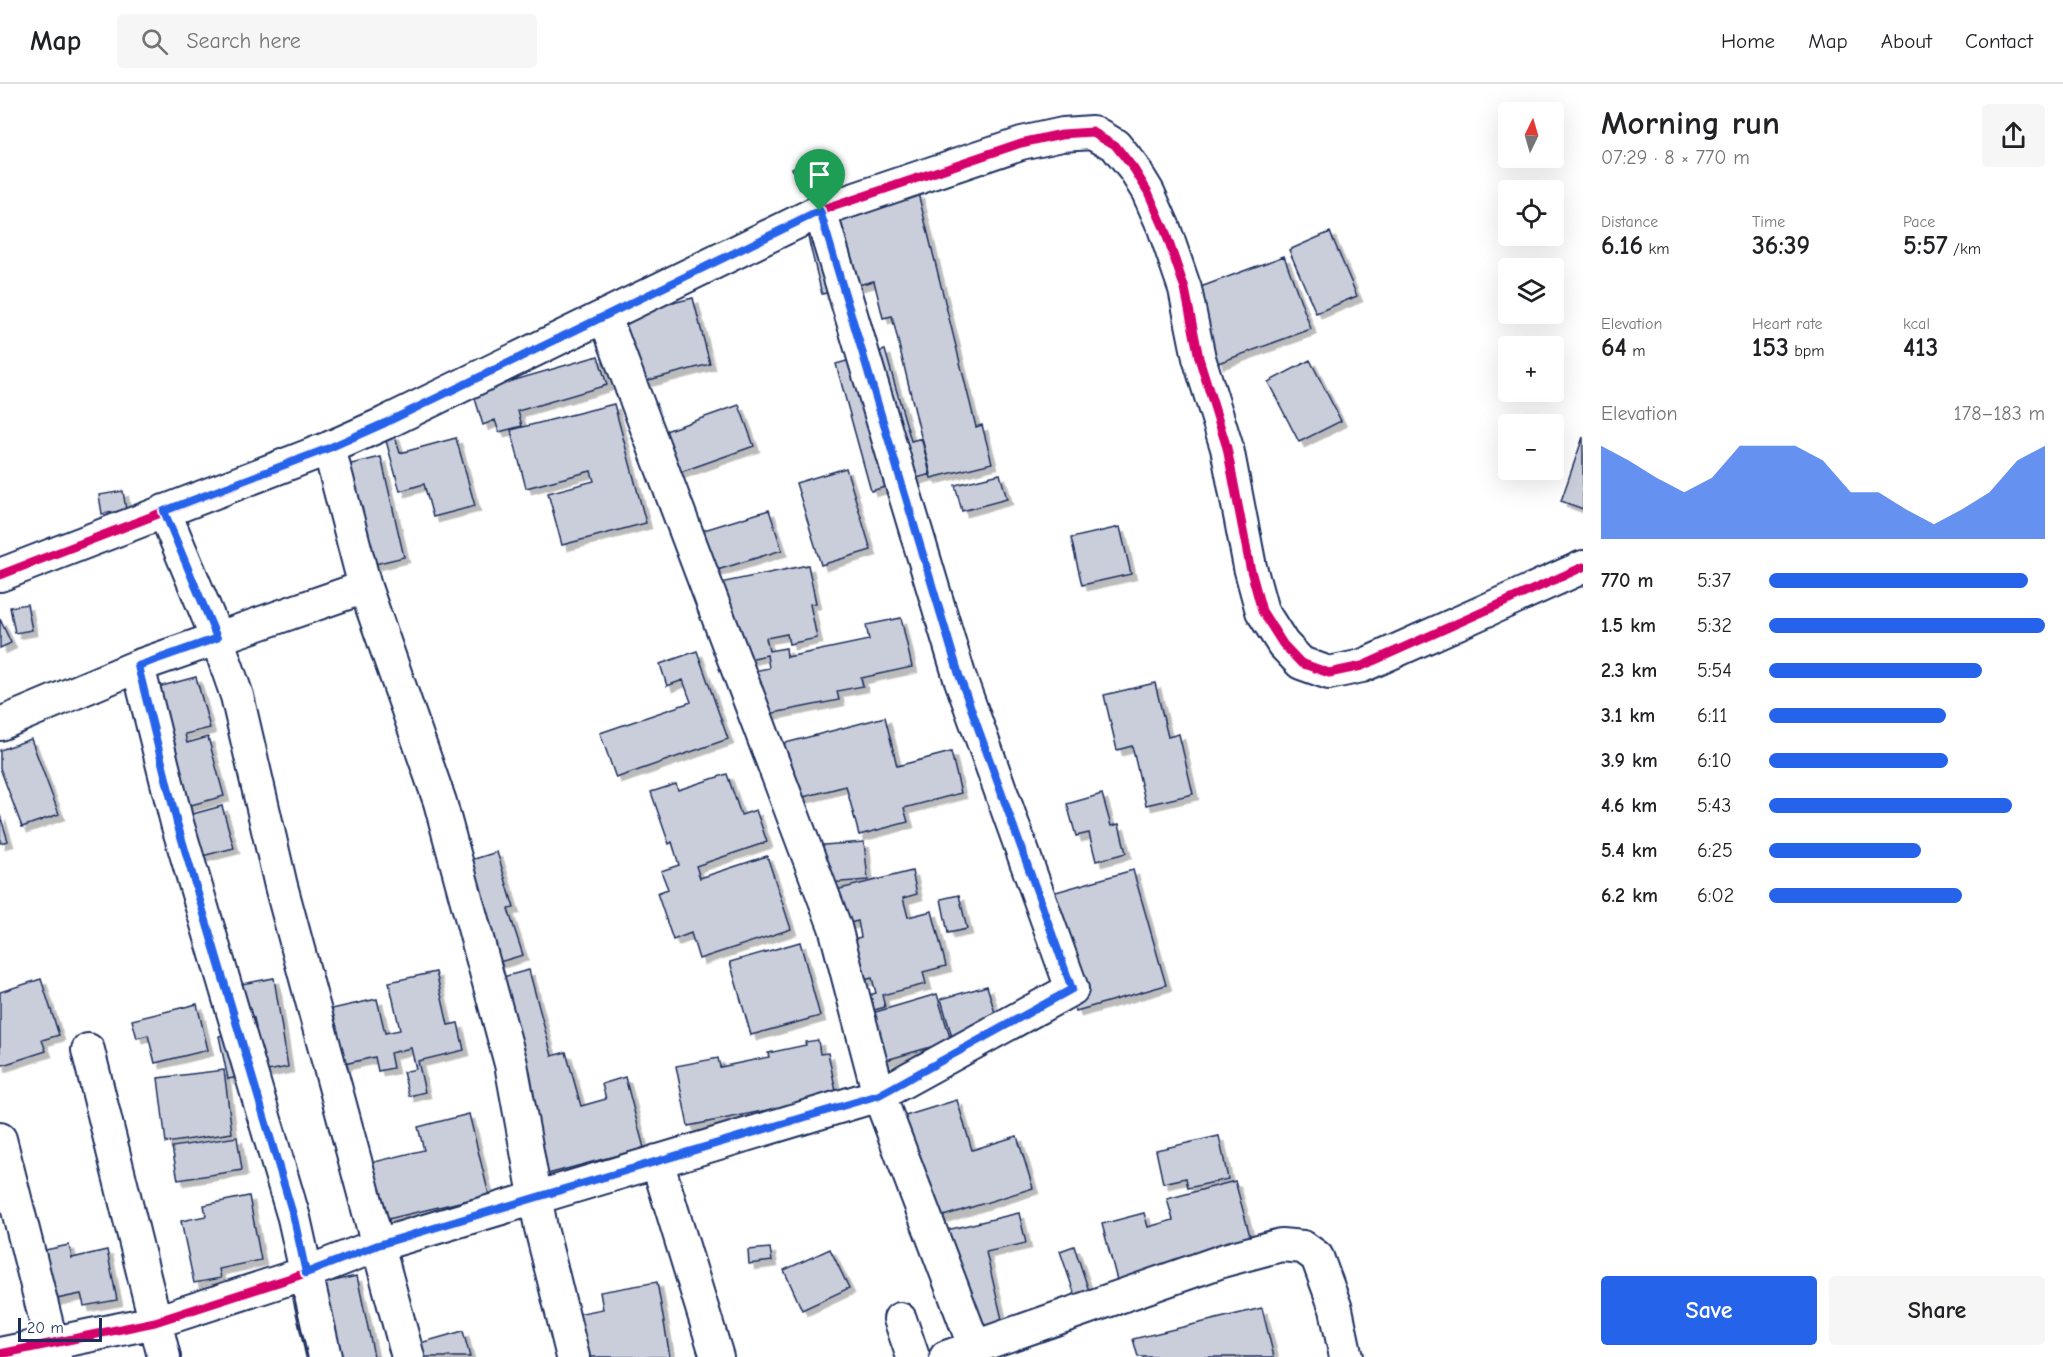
<!DOCTYPE html>
<html lang="en">
<head>
<meta charset="utf-8">
<style>
	:root { --surface:#fff; --page:#f6f6f6; --text:#202124; --muted:#757577; --line:#e0e0e0; --accent:#2563eb }
	body { margin:0; font-family:"Comic Neue",sans-serif; background:var(--page); color:var(--text); height:100vh; display:flex; flex-direction:column; font-size:22px; white-space:nowrap }
	* { box-sizing:border-box; margin:0 }
	p { font-size:20px; color:var(--muted) }
	.icon { flex:none; width:33px; height:33px; fill:none; stroke:currentColor; stroke-width:2; stroke-linecap:round; stroke-linejoin:round }
	.map { position:relative; flex:1; overflow:hidden }
	.panel { display:flex; flex-direction:column; background:var(--surface); width:480px }
	.panel>* { flex:none }
	.needle { width:39px; rotate:5deg }
	.fabs { position:absolute; left:1498px; top:18px; display:grid; gap:12px }
	.fabs a { display:grid; place-items:center; width:66px; height:66px; border-radius:6px; background:var(--surface); box-shadow:0 6px 24px #0002; font-size:30px }
	.scale { position:absolute; left:18px; bottom:15px; width:84px; box-sizing:border-box; padding-left:6px; border:3px solid #1b2f5e; border-top:0; font-size:16px; line-height:21px; white-space:nowrap; color:#1b2f5e; -webkit-text-stroke:4px #fff; paint-order:stroke }
	.pin { position:absolute; display:grid; place-items:center; width:51px; height:51px; color:#fff; margin:-62px -26px; border-radius:50% 50% 50% 0; rotate:-45deg; box-shadow:0 0 6px #0007 }
	.pin .icon { rotate:45deg }
	.round { display:grid; place-items:center; flex:none; width:63px; height:63px; border-radius:6px; background:var(--page) }
	.overview { display:flex; align-items:center; justify-content:space-between; height:102px; padding:0 18px }
	h1 { font-size:33px; font-weight:700; line-height:45px }
	.metrics { display:grid; grid-template-columns:repeat(3,1fr); gap:9px; height:102px; padding:6px 18px }
	.metrics div { display:grid; align-content:center }
	.metrics b { font-size:26px; font-weight:700 }
	.metrics small { font-size:16px; font-weight:400 }
	.metrics p { font-size:16px }
	.chart { height:168px; padding:12px 18px }
	.chart p { display:flex; justify-content:space-between }
	.chart svg { width:100%; height:108px; margin-top:6px; fill:var(--accent); opacity:.7 }
	.action { display:flex; gap:12px; margin-top:auto; padding:12px 18px }
	.action a { flex:1; height:69px; border-radius:6px; background:var(--accent); color:#fff; font-size:24px; font-weight:700; line-height:69px; text-align:center }
	.action a+a { background:var(--page); color:var(--text) }
	ul { padding:0 18px; list-style:none; font-size:20px }
	li { display:grid; grid-template-columns:96px 72px 1fr; align-items:center; height:45px }
	li i { height:15px; border-radius:8px; background:var(--accent) }
	header { display:flex; align-items:center; gap:36px; box-sizing:border-box; height:84px; padding:0 30px; background:var(--surface); border-bottom:2px solid var(--line) }
	header strong { font-size:28px }
	nav { display:flex; gap:33px; margin-inline-start:auto; font-size:21px }
	.search { width:420px; height:54px; background:var(--page); display:flex; align-items:center; gap:15px; box-sizing:border-box; padding:0 21px; border-radius:6px; color:var(--muted); font-size:22px }
	main { display:flex; flex:1; min-height:0 }
	.map>svg:first-child { display:block }
	.building { fill:#caceda; stroke:#1b2f5e; stroke-width:1.5; filter:url(#shadow) }
	.lines { fill:none; stroke-linecap:round; stroke-linejoin:round }
	.street-casing { stroke:#1b2f5e; stroke-width:36 }
	.street { stroke:#fff; stroke-width:32 }
	.cycleway-casing { stroke:#fff; stroke-width:13 }
	.cycleway { stroke:#d6006c; stroke-width:9 }
	.route-casing { stroke:#fff; stroke-width:12 }
	.route { stroke:#2563eb; stroke-width:8 }
</style>
</head>
<body>
<header>
<strong>Map</strong>
<div class="search"><svg class="icon" aria-label="search" viewBox="0 0 24 24"><circle cx="10" cy="10" r="6"/><path d="M15 15l6 6"/></svg>Search here</div>
<nav><a>Home</a><a>Map</a><a>About</a><a>Contact</a></nav>
</header>
<main>
<div class="map">
<svg width="1583" height="1273" viewBox="0 0 1583 1273">
	<defs>
		<filter id="shadow"><feDropShadow dx="5.5" dy="5.5" stdDeviation="0" flood-color="#0004"/></filter>
	</defs>
	<rect width="100%" height="100%" fill="#fff"/>
	<filter id="ink" filterUnits="userSpaceOnUse"><feTurbulence type="fractalNoise" baseFrequency=".0167" numOctaves="2"/><feDisplacementMap in="SourceGraphic" scale="12" xChannelSelector="R" yChannelSelector="G"/><feConvolveMatrix kernelMatrix="1 2 1 2 8 2 1 2 1" color-interpolation-filters="sRGB"/></filter>
	<g filter="url(#ink)">
		<path class="building" d="M814 77 822 97 800 105 792 84Z
			M918 109 976 343 982 341 992 379 931 394 892 232 883 234 874 197 822 210 804 137Z
			M1330 148 1357 212 1316 229 1289 166Z
			M1284 172 1311 245 1218 279 1190 207Z
			M693 214 710 280 641 298 623 231Z
			M885 266 911 357 922 354 931 390 871 407 836 280Z
			M598 272 607 301 518 327 522 342 499 348 495 336 483 341 473 308Z
			M1310 276 1341 337 1299 358 1268 298Z
			M614 320 646 439 562 461 548 409 594 397 591 387 526 404 511 346Z
			M739 321 754 362 675 390 660 349Z
			M394 350 400 369 456 354 475 422 433 433 424 400 400 407 385 353Z
			M1583 353V425L1561 417Z
			M381 373 404 473 350 486 326 386Z
			M846 384 871 466 821 481 796 399Z
			M1000 390 1007 415 962 427 955 401Z
			M123 407 126 426 102 430 99 411Z
			M769 426 782 466 701 491 688 451Z
			M1120 443 1131 490 1082 501 1071 454Z
			M808 481 816 519 810 520 817 554 789 560 787 550 766 554 769 567 786 564 787 573 869 556 866 541 901 534 912 583 861 594 863 602 837 607 839 616 753 633 744 589 769 584 767 571 732 579 715 500Z
			M27 520 32 546 15 549 10 523Z
			M0 535 11 559 0 564Z
			M697 567 728 655 616 694 600 649 691 618 683 596 667 602 660 580Z
			M196 593 210 644 185 650 187 659 208 653 224 712 162 729 143 607Z
			M1155 599 1168 653 1179 650 1193 710 1146 721 1132 662 1117 666 1104 611Z
			M885 633 897 682 951 668 961 709 904 724 908 738 859 751 846 702 788 717 774 662Z
			M31 655 59 730 22 743 0 684V666Z
			M727 690 741 731 756 726 767 758 696 782 700 794 767 772 791 845 699 875 691 849 673 856 657 809 668 805 661 787 679 781 672 758 669 760 651 708 676 700 678 706Z
			M1102 710 1111 742 1119 740 1126 769 1096 777 1089 749 1076 752 1067 720Z
			M222 722 234 764 178 778 167 737Z
			M0 731 8 757 0 759Z
			M864 758 868 796 813 800 810 762Z
			M497 768 514 824 508 825 523 871 486 882 455 781Z
			M1133 786 1166 901 1076 927 1060 871 1035 814Z
			M912 787 917 810 903 814 908 833 932 827 946 882 923 888 926 900 882 911 885 923 867 928 862 913 876 909 872 894 849 900 839 859 861 853 858 837 829 844 820 810Z
			M959 811 967 845 948 849 941 815Z
			M800 858 820 932 751 951 730 878Z
			M529 886 552 972 566 968 581 1022 606 1015 602 1000 625 993 644 1064 544 1091 491 896Z
			M436 888 448 941 458 939 464 966 418 977 425 1008 409 1012 403 988 416 985 411 964 390 969 393 984 378 987 375 973 318 986 305 931 377 915 385 949 400 946 389 898Z
			M274 894 288 983 228 995 219 952 256 944 254 934 223 941 215 905Z
			M41 895 59 951 42 956 46 967 0 982V908Z
			M987 902 998 939 952 953 941 915Z
			M937 910 951 957 876 979 862 932Z
			M197 920 208 966 155 979 148 951 137 954 132 936Z
			M818 956 820 970 828 969 837 1012 688 1042 676 982 718 974 720 983 769 973 768 969 806 961 805 958Z
			M224 986 232 1049 166 1059 158 994Z
			M957 1016 972 1066 1017 1052 1033 1104 921 1139 889 1037Z
			M469 1030 489 1111 367 1140 370 1079 424 1066 418 1043Z
			M1219 1052 1228 1095 1188 1104 1186 1094 1163 1099 1156 1066Z
			M237 1053 242 1086 178 1096 172 1063Z
			M1235 1097 1256 1174 1121 1211 1102 1140 1144 1129 1148 1143 1173 1136 1167 1115Z
			M249 1112 261 1176 219 1185 221 1194 194 1199 181 1137 206 1132 204 1121Z
			M1019 1129 1026 1159 986 1168 1006 1252 969 1260 934 1149Z
			M69 1161 72 1174 107 1166 117 1216 84 1222 81 1210 42 1218 31 1169Z
			M1074 1162 1094 1222 1080 1226 1060 1167Z
			M770 1164 772 1177 749 1180 748 1166Z
			M830 1165 849 1204 802 1226 784 1186Z
			M357 1192 374 1272 378 1273H306L291 1206Z
			M657 1198 670 1273H568L561 1233 603 1225 600 1208Z
			M1262 1224 1274 1273H1138L1133 1255Z
			M463 1247 470 1273H416L413 1261Z"/>
		<g class="lines">
			<defs>
				<path id="street" d="M605 233 835 843 879 1011 975 1264
					M329 364 365 503 440 718 511 980 541 1144 573 1273
					M164 427 217 554 237 612 281 802 408 1273
					M0 491 329 364 385 339 820 127 1021 59 1062 50 1093 48 1115 61 1134 85 1148 108 1164 144 1185 205 1199 274 1227 364 1250 483 1262 527 1283 560 1301 579 1329 589 1362 582 1583 483
					M138 582 177 739 294 1134 325 1273
					M0 640 138 582 365 503
					M88 966 164 1273
					M0 1055 55 1273
					M657 1077 717 1273
					M900 1235 913 1273
					M0 1270 155 1238 306 1189 378 1161 879 1011 1072 905 959 591 820 127
					M946 1273 1225 1176 1281 1161 1303 1163 1317 1173 1336 1225 1346 1273"/>
			</defs>
			<use href="#street" class="street-casing"/>
			<use href="#street" class="street"/>
			<defs>
				<path id="cycleway" d="M0 491 329 364 385 339 820 127 1021 59 1062 50 1093 48 1115 61 1134 85 1148 108 1164 144 1185 205 1199 274 1227 364 1250 483 1262 527 1283 560 1301 579 1329 589 1362 582 1583 483
					M0 1270 155 1238 306 1189 378 1161 879 1011 1072 905 959 591 820 127"/>
			</defs>
			<use href="#cycleway" class="cycleway-casing"/>
			<use href="#cycleway" class="cycleway"/>
		</g>
	</g>
	<g class="lines" filter="url(#ink)">
		<defs>
			<path id="route" d="M820 127 959 591 1072 905 879 1011 457 1137 378 1161 306 1189 294 1134 177 739 138 582 217 554 164 427 329 364 385 339Z"/>
		</defs>
		<use href="#route" class="route-casing"/>
		<use href="#route" class="route"/>
	</g>
</svg>
<div class="fabs">
<a><svg class="needle" viewBox="-14 -14 28 28"><path d="M0-13l5 13h-10z" fill="#e53935"/><path d="M0 13l5-13h-10z" fill="#757577"/></svg></a>
<a><svg class="icon" aria-label="locate" viewBox="0 0 24 24"><circle cx="12" cy="12" r="6"/><path d="M12 2v4M12 18v4M2 12h4M18 12h4"/></svg></a>
<a><svg class="icon" aria-label="layers" viewBox="0 0 24 24"><path d="M12 4l9 5-9 5-9-5zM3 14l9 5 9-5"/></svg></a>
<a>+</a>
<a>−</a>
</div>
<div class="scale">20 m</div>
<div class="pin" style="left:820px;top:127px;background:#1e9e55"><svg class="icon" aria-label="arrive" viewBox="0 0 24 24"><path d="M6 21V4h12l-3 4 3 4H6"/></svg></div>
</div>
<section class="panel">
<div class="overview"><div><h1>Morning run</h1><p>07:29 · 8 × 770 m</p></div><a class="round"><svg class="icon" aria-label="share" viewBox="0 0 24 24"><path d="M12 15V3M7 8l5-5 5 5M5 13v7h14v-7"/></svg></a></div>
<div class="metrics">
<div><p>Distance</p><b>6.16<small> km</small></b></div>
<div><p>Time</p><b>36:39</b></div>
<div><p>Pace</p><b>5:57<small> /km</small></b></div>
</div>
<div class="metrics">
<div><p>Elevation</p><b>64<small> m</small></b></div>
<div><p>Heart rate</p><b>153<small> bpm</small></b></div>
<div><p>kcal</p><b>413</b></div>
</div>
<div class="chart"><p><span>Elevation</span>178–183 m</p>
<svg viewBox="0 0 160 44" preserveAspectRatio="none"><path d="M0 44V6L10 12L20 19L30 25L40 19L50 6L60 6L70 6L80 12L90 25L100 25L110 32L120 38L130 32L140 25L150 12L160 6V44z"/></svg>
</div>
<ul>
<li><b>770 m</b>5:37<i style="width:94%"></i></li>
<li><b>1.5 km</b>5:32<i style="width:100%"></i></li>
<li><b>2.3 km</b>5:54<i style="width:77%"></i></li>
<li><b>3.1 km</b>6:11<i style="width:64%"></i></li>
<li><b>3.9 km</b>6:10<i style="width:65%"></i></li>
<li><b>4.6 km</b>5:43<i style="width:88%"></i></li>
<li><b>5.4 km</b>6:25<i style="width:55%"></i></li>
<li><b>6.2 km</b>6:02<i style="width:70%"></i></li>
</ul>
<div class="action"><a>Save</a><a>Share</a></div>
</section>
</main>
</body>
</html>
